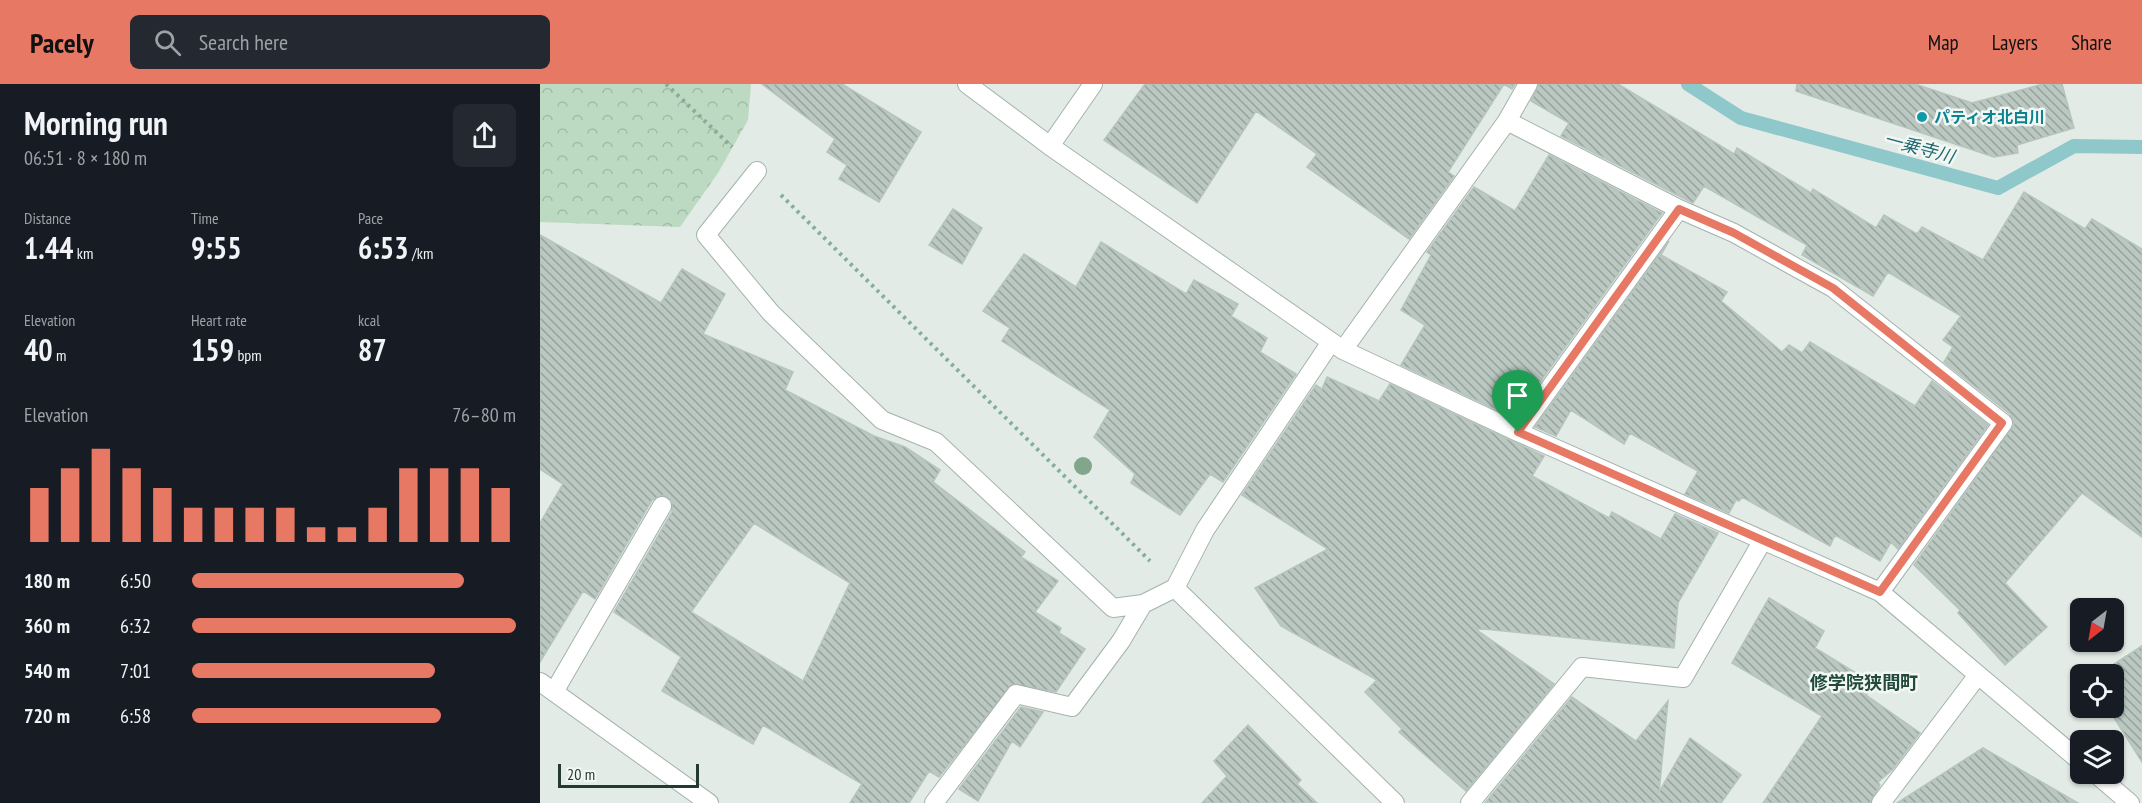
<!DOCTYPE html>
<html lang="en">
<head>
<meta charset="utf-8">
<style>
	:root { --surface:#171b24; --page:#242831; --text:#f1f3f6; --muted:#9ea1a6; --accent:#e67864 }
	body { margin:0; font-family:"PT Sans Narrow","Noto Sans JP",sans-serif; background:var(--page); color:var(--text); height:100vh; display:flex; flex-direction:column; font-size:22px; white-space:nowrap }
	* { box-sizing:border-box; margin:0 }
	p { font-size:20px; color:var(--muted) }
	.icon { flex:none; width:33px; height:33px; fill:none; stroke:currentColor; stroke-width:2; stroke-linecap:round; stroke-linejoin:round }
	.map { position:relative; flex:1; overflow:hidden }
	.details { display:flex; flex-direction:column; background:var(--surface); width:540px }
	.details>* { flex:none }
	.needle { width:39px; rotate:211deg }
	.tools { position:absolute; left:1530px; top:514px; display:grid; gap:12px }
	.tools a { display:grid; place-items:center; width:54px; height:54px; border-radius:9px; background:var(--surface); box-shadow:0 2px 4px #0004; font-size:30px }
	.scale { position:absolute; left:18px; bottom:15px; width:141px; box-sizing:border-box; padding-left:6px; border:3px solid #233a32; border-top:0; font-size:16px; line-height:21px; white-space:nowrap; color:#233a32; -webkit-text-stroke:4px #f2f7f4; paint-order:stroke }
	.pin { position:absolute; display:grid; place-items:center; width:51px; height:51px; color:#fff; margin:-62px -26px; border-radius:50% 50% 50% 0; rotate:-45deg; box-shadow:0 0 6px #0007 }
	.pin .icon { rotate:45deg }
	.round { display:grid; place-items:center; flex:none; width:63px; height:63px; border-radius:9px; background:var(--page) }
	.overview { display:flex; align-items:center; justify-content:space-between; height:102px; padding:0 24px }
	h1 { font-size:33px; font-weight:800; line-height:45px }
	.stats { display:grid; grid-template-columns:repeat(3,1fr); gap:9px; height:102px; padding:6px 24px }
	.stats div { display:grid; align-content:center }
	.stats b { font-size:30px; font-weight:800 }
	.stats small { font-size:16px; font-weight:400 }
	.stats p { font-size:16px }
	.chart { height:168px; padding:12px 24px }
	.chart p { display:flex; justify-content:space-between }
	.chart svg { width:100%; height:108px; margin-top:6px; stroke:var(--accent); stroke-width:6 }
	ul { padding:0 24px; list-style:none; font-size:20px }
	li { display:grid; grid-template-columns:96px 72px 1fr; align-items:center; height:45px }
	li i { height:15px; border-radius:8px; background:var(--accent) }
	header { display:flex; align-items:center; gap:36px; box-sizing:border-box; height:84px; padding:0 30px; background:var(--accent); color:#111 }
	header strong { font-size:28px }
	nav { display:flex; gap:33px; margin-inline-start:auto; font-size:21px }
	.search { width:420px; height:54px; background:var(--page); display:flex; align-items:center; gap:15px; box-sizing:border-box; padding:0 21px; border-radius:9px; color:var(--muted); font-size:22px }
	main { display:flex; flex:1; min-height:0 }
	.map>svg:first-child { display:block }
	.forest { fill:url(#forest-crowns) }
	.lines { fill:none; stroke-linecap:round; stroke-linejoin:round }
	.stream { stroke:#8ec8cb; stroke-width:14 }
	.building { fill:url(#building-back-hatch); stroke:#b5c4bc; stroke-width:1.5; fill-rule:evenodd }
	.minor-casing { stroke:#a5b2ac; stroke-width:20 }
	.path { stroke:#85ac9c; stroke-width:4; stroke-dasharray:3 4.5; stroke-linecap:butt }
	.minor { stroke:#fff; stroke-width:18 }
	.tree { fill:#81a68c }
	.route-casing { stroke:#fff; stroke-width:12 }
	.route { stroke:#e67864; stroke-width:8 }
	.culture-dot { fill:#0f9aa8; stroke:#f2f7f4; stroke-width:2 }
	.labels { text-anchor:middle; stroke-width:5; stroke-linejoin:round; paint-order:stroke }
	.culture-label { font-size:16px; font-weight:bold; fill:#0d838f; stroke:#f2f7f4; text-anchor:start }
	.water-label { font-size:18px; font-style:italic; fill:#226b71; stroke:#f2f7f4 }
	.neighbourhood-label { font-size:18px; font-weight:bold; fill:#214a3c; stroke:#f2f7f4 }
</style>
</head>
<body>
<header>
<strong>Pacely</strong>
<div class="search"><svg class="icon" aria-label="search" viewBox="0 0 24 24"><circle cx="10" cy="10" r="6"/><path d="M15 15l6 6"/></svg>Search here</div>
<nav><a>Map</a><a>Layers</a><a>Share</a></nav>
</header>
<main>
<section class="details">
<div class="overview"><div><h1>Morning run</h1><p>06:51 · 8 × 180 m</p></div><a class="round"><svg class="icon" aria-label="share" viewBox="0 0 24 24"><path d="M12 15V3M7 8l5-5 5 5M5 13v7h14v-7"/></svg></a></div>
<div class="stats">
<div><p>Distance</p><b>1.44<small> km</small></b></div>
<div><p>Time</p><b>9:55</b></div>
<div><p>Pace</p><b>6:53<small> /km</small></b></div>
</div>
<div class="stats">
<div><p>Elevation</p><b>40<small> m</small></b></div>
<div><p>Heart rate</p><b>159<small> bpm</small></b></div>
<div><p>kcal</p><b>87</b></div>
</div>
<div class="chart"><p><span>Elevation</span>76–80 m</p>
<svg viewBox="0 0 160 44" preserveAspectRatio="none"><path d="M5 44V22M15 44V14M25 44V6M35 44V14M45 44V22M55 44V30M65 44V30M75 44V30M85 44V30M95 44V38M105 44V38M115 44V30M125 44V14M135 44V14M145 44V14M155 44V22"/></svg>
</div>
<ul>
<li><b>180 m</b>6:50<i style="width:84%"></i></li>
<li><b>360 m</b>6:32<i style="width:100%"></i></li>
<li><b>540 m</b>7:01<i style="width:75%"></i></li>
<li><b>720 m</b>6:58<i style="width:77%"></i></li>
</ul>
</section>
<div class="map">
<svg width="1602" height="719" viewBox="0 0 1602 719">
	<defs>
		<pattern id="forest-crowns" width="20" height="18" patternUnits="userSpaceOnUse" patternTransform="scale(1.5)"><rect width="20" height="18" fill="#bcdac1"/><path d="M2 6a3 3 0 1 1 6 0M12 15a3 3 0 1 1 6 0" fill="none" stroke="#a1bca6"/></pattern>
		<pattern id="building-back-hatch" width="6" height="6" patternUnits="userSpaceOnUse" patternTransform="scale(1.5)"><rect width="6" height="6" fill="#bac8c1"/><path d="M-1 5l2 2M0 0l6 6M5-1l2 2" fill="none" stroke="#97a39d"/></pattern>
	</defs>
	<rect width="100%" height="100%" fill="#e2ebe6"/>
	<path class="forest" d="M0 0H211L208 36 178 89 140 143 0 138Z"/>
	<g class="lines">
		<path class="stream" d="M1148 0 1201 34 1458 104 1534 62 1602 63"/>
	</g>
	<path class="building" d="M222 0H302L381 48 339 118 299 95 307 81 287 68 295 55Z
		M605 0H975L972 5 964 0 908 88 914 92 869 155 767 83 777 70 716 27 657 119 564 56Z
		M999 0H1078L1194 70 1197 64 1271 109 1273 105 1336 144 1344 131 1377 150 1382 143 1443 176 1484 108 1545 145 1552 135 1602 165V453L1542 409 1465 499 1507 543 1465 581 1418 529 1420 526 1374 481 1474 341 1470 330 1404 278 1413 263 1403 256 1421 232 1348 188 1333 212 1262 171 1267 161 1164 102 1153 119 1021 52 1029 39 991 17Z
		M1257 0H1375L1432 19 1503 0H1522L1534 44 1477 61 1478 69 1454 73 1256 7Z
		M1009 71 1122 129 974 334 861 281 885 241 861 226 891 171 887 168 934 103 975 127Z
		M413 125 442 144 422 180 389 161Z
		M0 151 121 219 142 185 185 210 163 250 253 288 245 306 334 352 365 363 400 386 393 398 485 468 481 473 518 497 495 528 521 544 519 549 545 565 516 608 472 600 399 693 389 687 369 719H310L322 700 223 641 213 660 122 607 141 573 74 528 132 428V417L123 411 112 416 55 515 43 507 0 578V439L23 400 0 385ZM214 439 310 499 263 597 151 528Z
		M1129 157 1121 171 1187 208 1181 217 1242 268 1249 261 1262 269 1270 258 1375 322 1392 297 1448 341 1358 465 1351 458 1340 477 1295 451 1290 462 1202 413 1199 417 1196 416 1189 429 1145 410 1158 387 1090 349 1084 360 1031 326 1016 352 995 343Z
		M561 158 646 210 654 196 698 220 691 232 727 254 720 268 756 290 683 398 670 390 640 431 591 399 595 390 554 353 570 326 462 257 470 244 443 227 484 170 536 203Z
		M787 293 839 317 850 300 1004 372 992 392 1069 434 1072 428 1121 455 1135 430 1178 449 1138 519 1134 564 934 544 1014 600 926 707 859 648 862 645 825 608 837 596 741 542 715 504 788 465 702 411 776 301 782 305Z
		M1229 514 1284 547 1275 564 1334 600 1326 611 1380 649 1352 686 1338 698 1340 701 1330 719H1223L1282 632 1192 579Z
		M1602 562V678L1568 624H1574V591H1557Z
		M1032 613 1096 657 1128 617 1119 708 1150 654 1201 691 1181 719H945Z
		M481 623 503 628 480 663 472 657 438 717 419 705Z
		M708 641 761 696 757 700 777 719H662L687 692 674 677Z
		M1443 664 1538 719H1357Z"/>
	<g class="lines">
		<defs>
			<path id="minor" d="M427 0 510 62 803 266 978 348 1340 508 1540 677
				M967 37 1139 125 1194 149 1293 204 1463 339 1340 508
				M510 62 553 0
				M217 87 166 151 231 229 342 336 396 358 573 524 603 520 635 504 665 446 791 258
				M803 266 967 37 988 0
				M978 348 1139 125
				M635 504 855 719
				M0 598 169 719
				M14 608 122 422
				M1556 690 1590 719
				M394 719 476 610 532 623 581 557 603 520
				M930 719 1042 583 1143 594 1223 456
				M1341 719 1438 591"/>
		</defs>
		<use href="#minor" class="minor-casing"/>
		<path class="path" d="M126 0 192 63
			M241 111 610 477"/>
		<use href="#minor" class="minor"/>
	</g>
	<circle class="tree" cx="543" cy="382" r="9"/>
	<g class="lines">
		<defs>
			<path id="route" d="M1139 125 1194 149 1293 204 1462 339 1340 508 978 348Z"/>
		</defs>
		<use href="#route" class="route-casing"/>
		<use href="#route" class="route"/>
	</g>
	<circle class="culture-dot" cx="1382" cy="33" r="6"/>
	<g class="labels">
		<g class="culture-label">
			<text x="1394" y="39">パティオ北白川</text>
		</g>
		<g class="water-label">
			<text transform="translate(1379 64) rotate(15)" y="6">一乗寺川</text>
		</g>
		<g class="neighbourhood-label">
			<text x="1324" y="605">修学院狭間町</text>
		</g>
	</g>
</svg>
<div class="tools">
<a><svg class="needle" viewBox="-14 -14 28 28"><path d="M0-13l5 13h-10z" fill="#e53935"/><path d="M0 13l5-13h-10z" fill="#9ea1a6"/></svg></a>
<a><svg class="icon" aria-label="locate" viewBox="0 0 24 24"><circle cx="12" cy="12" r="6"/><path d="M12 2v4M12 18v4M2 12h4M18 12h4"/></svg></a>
<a><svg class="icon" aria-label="layers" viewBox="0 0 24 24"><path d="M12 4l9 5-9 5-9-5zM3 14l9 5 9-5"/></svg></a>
</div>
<div class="scale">20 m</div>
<div class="pin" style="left:978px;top:348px;background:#1e9e55"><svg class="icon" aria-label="arrive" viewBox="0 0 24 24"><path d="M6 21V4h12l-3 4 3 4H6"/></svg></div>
</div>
</main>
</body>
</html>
